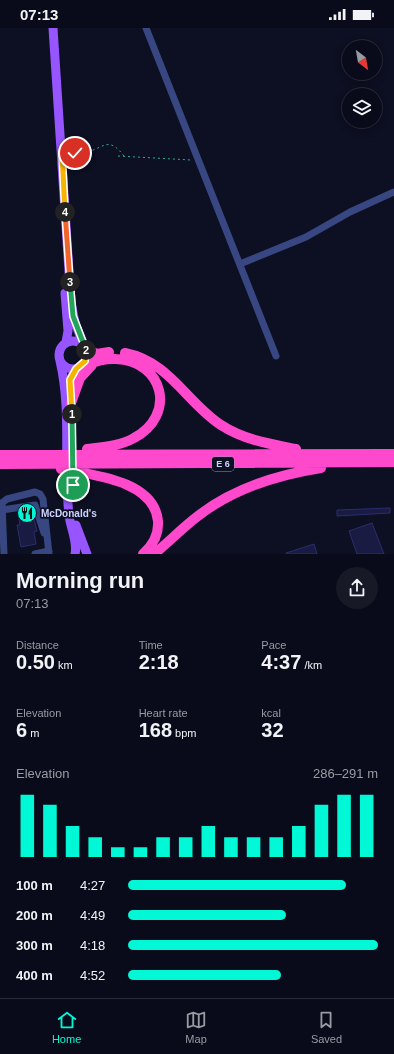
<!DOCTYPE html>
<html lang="en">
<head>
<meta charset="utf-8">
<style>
	:root { --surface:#0a0b1a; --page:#181927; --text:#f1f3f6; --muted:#999ba2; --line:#2a2b39; --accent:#01f8d6 }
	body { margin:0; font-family:Helvetica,sans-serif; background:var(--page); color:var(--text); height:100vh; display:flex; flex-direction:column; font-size:15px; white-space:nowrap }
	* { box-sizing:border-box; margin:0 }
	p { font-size:13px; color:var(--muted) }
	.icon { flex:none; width:22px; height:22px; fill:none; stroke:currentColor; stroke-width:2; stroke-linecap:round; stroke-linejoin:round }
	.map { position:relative; height:526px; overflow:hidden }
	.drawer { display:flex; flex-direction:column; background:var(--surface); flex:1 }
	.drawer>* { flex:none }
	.needle { width:26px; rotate:149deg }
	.controls { position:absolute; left:342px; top:12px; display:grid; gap:8px }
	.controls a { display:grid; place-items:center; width:40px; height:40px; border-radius:50%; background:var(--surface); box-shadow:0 2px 10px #0003,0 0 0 1px var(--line); font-size:20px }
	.pin { position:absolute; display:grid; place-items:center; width:34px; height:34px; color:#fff; margin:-17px; border:2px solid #fff; border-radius:50%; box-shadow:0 1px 4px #0007 }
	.km { position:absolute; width:20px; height:20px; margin:-10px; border-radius:50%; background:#222; color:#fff; font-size:11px; line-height:20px; text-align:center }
	.round { display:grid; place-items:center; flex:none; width:42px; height:42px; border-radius:21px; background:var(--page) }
	.overview { display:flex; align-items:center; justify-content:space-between; height:68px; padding:0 16px }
	h1 { font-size:22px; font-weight:700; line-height:30px }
	.metrics { display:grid; grid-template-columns:repeat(3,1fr); gap:6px; height:68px; padding:4px 16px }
	.metrics div { display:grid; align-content:center }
	.metrics b { font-size:20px; font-weight:700 }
	.metrics small { font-size:11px; font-weight:400 }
	.metrics p { font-size:11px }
	.chart { height:112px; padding:8px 16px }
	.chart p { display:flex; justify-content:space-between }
	.chart svg { width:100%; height:72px; margin-top:4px; stroke:var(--accent); stroke-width:6 }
	ul { padding:0 16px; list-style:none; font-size:13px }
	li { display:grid; grid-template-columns:64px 48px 1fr; align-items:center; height:30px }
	li i { height:10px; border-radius:5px; background:var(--accent) }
	.status { display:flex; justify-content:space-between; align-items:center; height:28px; padding:0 20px; background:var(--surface); direction:ltr }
	.status svg { height:11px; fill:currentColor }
	.tabs { display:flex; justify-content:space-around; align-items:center; height:56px; border-top:1px solid var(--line); background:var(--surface); font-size:11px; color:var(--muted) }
	.tabs a { display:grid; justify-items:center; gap:2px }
	.tabs .active { color:var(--accent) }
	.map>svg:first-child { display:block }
	.building { fill:#191b42; stroke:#2b2e6e }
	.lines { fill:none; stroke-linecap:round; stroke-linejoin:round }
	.path { stroke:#2eb38b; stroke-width:1; stroke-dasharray:2 3; stroke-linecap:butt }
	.minor { stroke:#384781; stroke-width:7 }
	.major { stroke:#9755ff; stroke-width:9 }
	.highway { stroke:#fe49cc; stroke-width:10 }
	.split-1-casing { stroke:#fff; stroke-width:8 }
	.split-2-casing { stroke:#fff; stroke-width:8 }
	.split-3-casing { stroke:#fff; stroke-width:8 }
	.split-4-casing { stroke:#fff; stroke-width:8 }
	.split-5-casing { stroke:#fff; stroke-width:8 }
	.split-1 { stroke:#22a559; stroke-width:5 }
	.split-2 { stroke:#f5b400; stroke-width:5 }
	.split-3 { stroke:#22a559; stroke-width:5 }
	.split-4 { stroke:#f0652b; stroke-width:5 }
	.split-5 { stroke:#f5b400; stroke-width:5 }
	.labels { text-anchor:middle; stroke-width:3.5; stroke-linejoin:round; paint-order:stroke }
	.shield { fill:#0d0f22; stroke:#9499bd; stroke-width:1 }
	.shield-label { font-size:9px; font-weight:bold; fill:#ced4ff }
	.poi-label { font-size:10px; font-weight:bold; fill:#ced4ff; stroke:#0d0f22; text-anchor:start }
</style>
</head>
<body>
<div class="status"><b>07:13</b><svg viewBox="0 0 49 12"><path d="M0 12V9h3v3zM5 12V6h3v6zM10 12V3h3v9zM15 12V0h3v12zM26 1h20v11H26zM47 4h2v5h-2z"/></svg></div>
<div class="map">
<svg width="394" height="526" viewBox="0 0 394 526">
	<rect width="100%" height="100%" fill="#0d0f22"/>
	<path class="building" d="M390 480V485L337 488V482Z
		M32 483 37 503 34 504 36 516 21 519 17 497H20L18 485Z
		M372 495 384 526H357L349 503Z
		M314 516 317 526H286V525Z"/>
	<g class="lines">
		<path class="path" d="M68 125C75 125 81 126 88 124 106 118 109 109 124 128
			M118 128 191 132"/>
		<path class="minor" d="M146 0 276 328
			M240 236 306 209 350 184 394 164
			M2 482 35 477 44 505
			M4 526 2 475 7 471 35 464 40 466 43 471 49 526
			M35 526 49 523"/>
		<path class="major" d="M53 0 71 274 75 295 84 317
			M65 265 68 303 66 314
			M59 327a14 14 0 1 1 28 0a14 14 0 1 1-28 0Z
			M60 333C72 384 63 436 69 487 70 499 78 514 75 526
			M71 363 70 352 76 341
			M76 497 87 526"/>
		<path class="highway" d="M86 321 97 326 109 324
			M125 325C170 334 186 374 221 397 244 412 270 416 296 421
			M80 339C92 335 103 330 116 331 164 333 177 387 134 410 120 418 103 419 87 421
			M71 375 80 350 92 337
			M0 427 394 426
			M0 436 394 434
			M61 441C92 447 154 452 158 493 159 507 153 517 143 526
			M154 526C169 514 182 500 198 488 234 460 276 447 321 440"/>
	</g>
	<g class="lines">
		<defs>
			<path id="split-1" d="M72 386 73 457"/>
			<path id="split-2" d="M72 386 70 352 76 341 85 333 86 322"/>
			<path id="split-3" d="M70 254 73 288 86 322"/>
			<path id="split-4" d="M65 184 70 254"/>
			<path id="split-5" d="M65 184 62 125H75"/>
		</defs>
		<use href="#split-1" class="split-1-casing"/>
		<use href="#split-2" class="split-2-casing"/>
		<use href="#split-3" class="split-3-casing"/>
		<use href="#split-4" class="split-4-casing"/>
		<use href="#split-5" class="split-5-casing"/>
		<use href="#split-1" class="split-1"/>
		<use href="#split-2" class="split-2"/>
		<use href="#split-3" class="split-3"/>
		<use href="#split-4" class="split-4"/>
		<use href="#split-5" class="split-5"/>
	</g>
	<defs>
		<symbol id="restaurant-disc" viewBox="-11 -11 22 22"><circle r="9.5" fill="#01f8d6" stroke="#0d0f22"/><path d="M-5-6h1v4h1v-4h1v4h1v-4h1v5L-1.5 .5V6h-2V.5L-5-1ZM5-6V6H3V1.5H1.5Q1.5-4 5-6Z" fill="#111"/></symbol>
	</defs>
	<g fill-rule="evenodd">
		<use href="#restaurant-disc" x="16" y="474" width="22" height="22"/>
	</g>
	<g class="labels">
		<rect class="shield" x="212" y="429" width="22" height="14" rx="3"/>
		<g class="shield-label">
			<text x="223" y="439">E 6</text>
		</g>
		<g class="poi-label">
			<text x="41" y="489">McDonald's</text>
		</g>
	</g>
</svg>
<div class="controls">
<a><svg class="needle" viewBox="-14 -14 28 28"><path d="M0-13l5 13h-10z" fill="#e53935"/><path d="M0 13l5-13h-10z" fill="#999ba2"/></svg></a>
<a><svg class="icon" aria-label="layers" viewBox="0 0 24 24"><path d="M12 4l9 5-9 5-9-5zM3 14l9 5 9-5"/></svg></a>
</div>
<div class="pin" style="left:73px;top:457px;background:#1e9e55"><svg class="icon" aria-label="arrive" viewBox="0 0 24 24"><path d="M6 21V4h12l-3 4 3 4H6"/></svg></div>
<div class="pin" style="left:75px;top:125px;background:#d93025"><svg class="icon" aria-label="check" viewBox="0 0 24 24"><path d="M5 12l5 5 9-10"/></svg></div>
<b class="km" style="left:72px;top:386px">1</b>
<b class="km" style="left:86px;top:322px">2</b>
<b class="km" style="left:70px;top:254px">3</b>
<b class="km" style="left:65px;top:184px">4</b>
</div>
<section class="drawer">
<div class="overview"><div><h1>Morning run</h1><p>07:13</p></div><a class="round"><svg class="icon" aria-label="share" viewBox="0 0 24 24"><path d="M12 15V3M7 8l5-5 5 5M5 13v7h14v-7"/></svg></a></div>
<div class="metrics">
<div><p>Distance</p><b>0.50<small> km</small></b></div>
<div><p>Time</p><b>2:18</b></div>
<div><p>Pace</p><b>4:37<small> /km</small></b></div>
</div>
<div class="metrics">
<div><p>Elevation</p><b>6<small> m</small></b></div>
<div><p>Heart rate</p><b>168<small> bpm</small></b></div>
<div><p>kcal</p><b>32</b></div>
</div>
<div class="chart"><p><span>Elevation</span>286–291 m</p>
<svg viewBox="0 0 160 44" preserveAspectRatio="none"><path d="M5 44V6M15 44V12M25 44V25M35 44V32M45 44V38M55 44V38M65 44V32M75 44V32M85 44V25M95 44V32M105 44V32M115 44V32M125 44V25M135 44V12M145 44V6M155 44V6"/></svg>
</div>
<ul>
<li><b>100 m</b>4:27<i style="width:87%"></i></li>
<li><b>200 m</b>4:49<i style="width:63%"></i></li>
<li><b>300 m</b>4:18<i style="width:100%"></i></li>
<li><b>400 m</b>4:52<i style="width:61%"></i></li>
</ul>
</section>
<nav class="tabs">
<a class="active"><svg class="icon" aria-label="home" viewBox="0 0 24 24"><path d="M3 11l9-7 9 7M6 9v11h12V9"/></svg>Home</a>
<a><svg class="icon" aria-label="map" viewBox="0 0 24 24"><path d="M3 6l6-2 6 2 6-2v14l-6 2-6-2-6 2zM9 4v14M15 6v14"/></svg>Map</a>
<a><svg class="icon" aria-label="saved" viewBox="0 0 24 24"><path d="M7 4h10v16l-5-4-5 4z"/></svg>Saved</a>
</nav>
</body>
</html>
